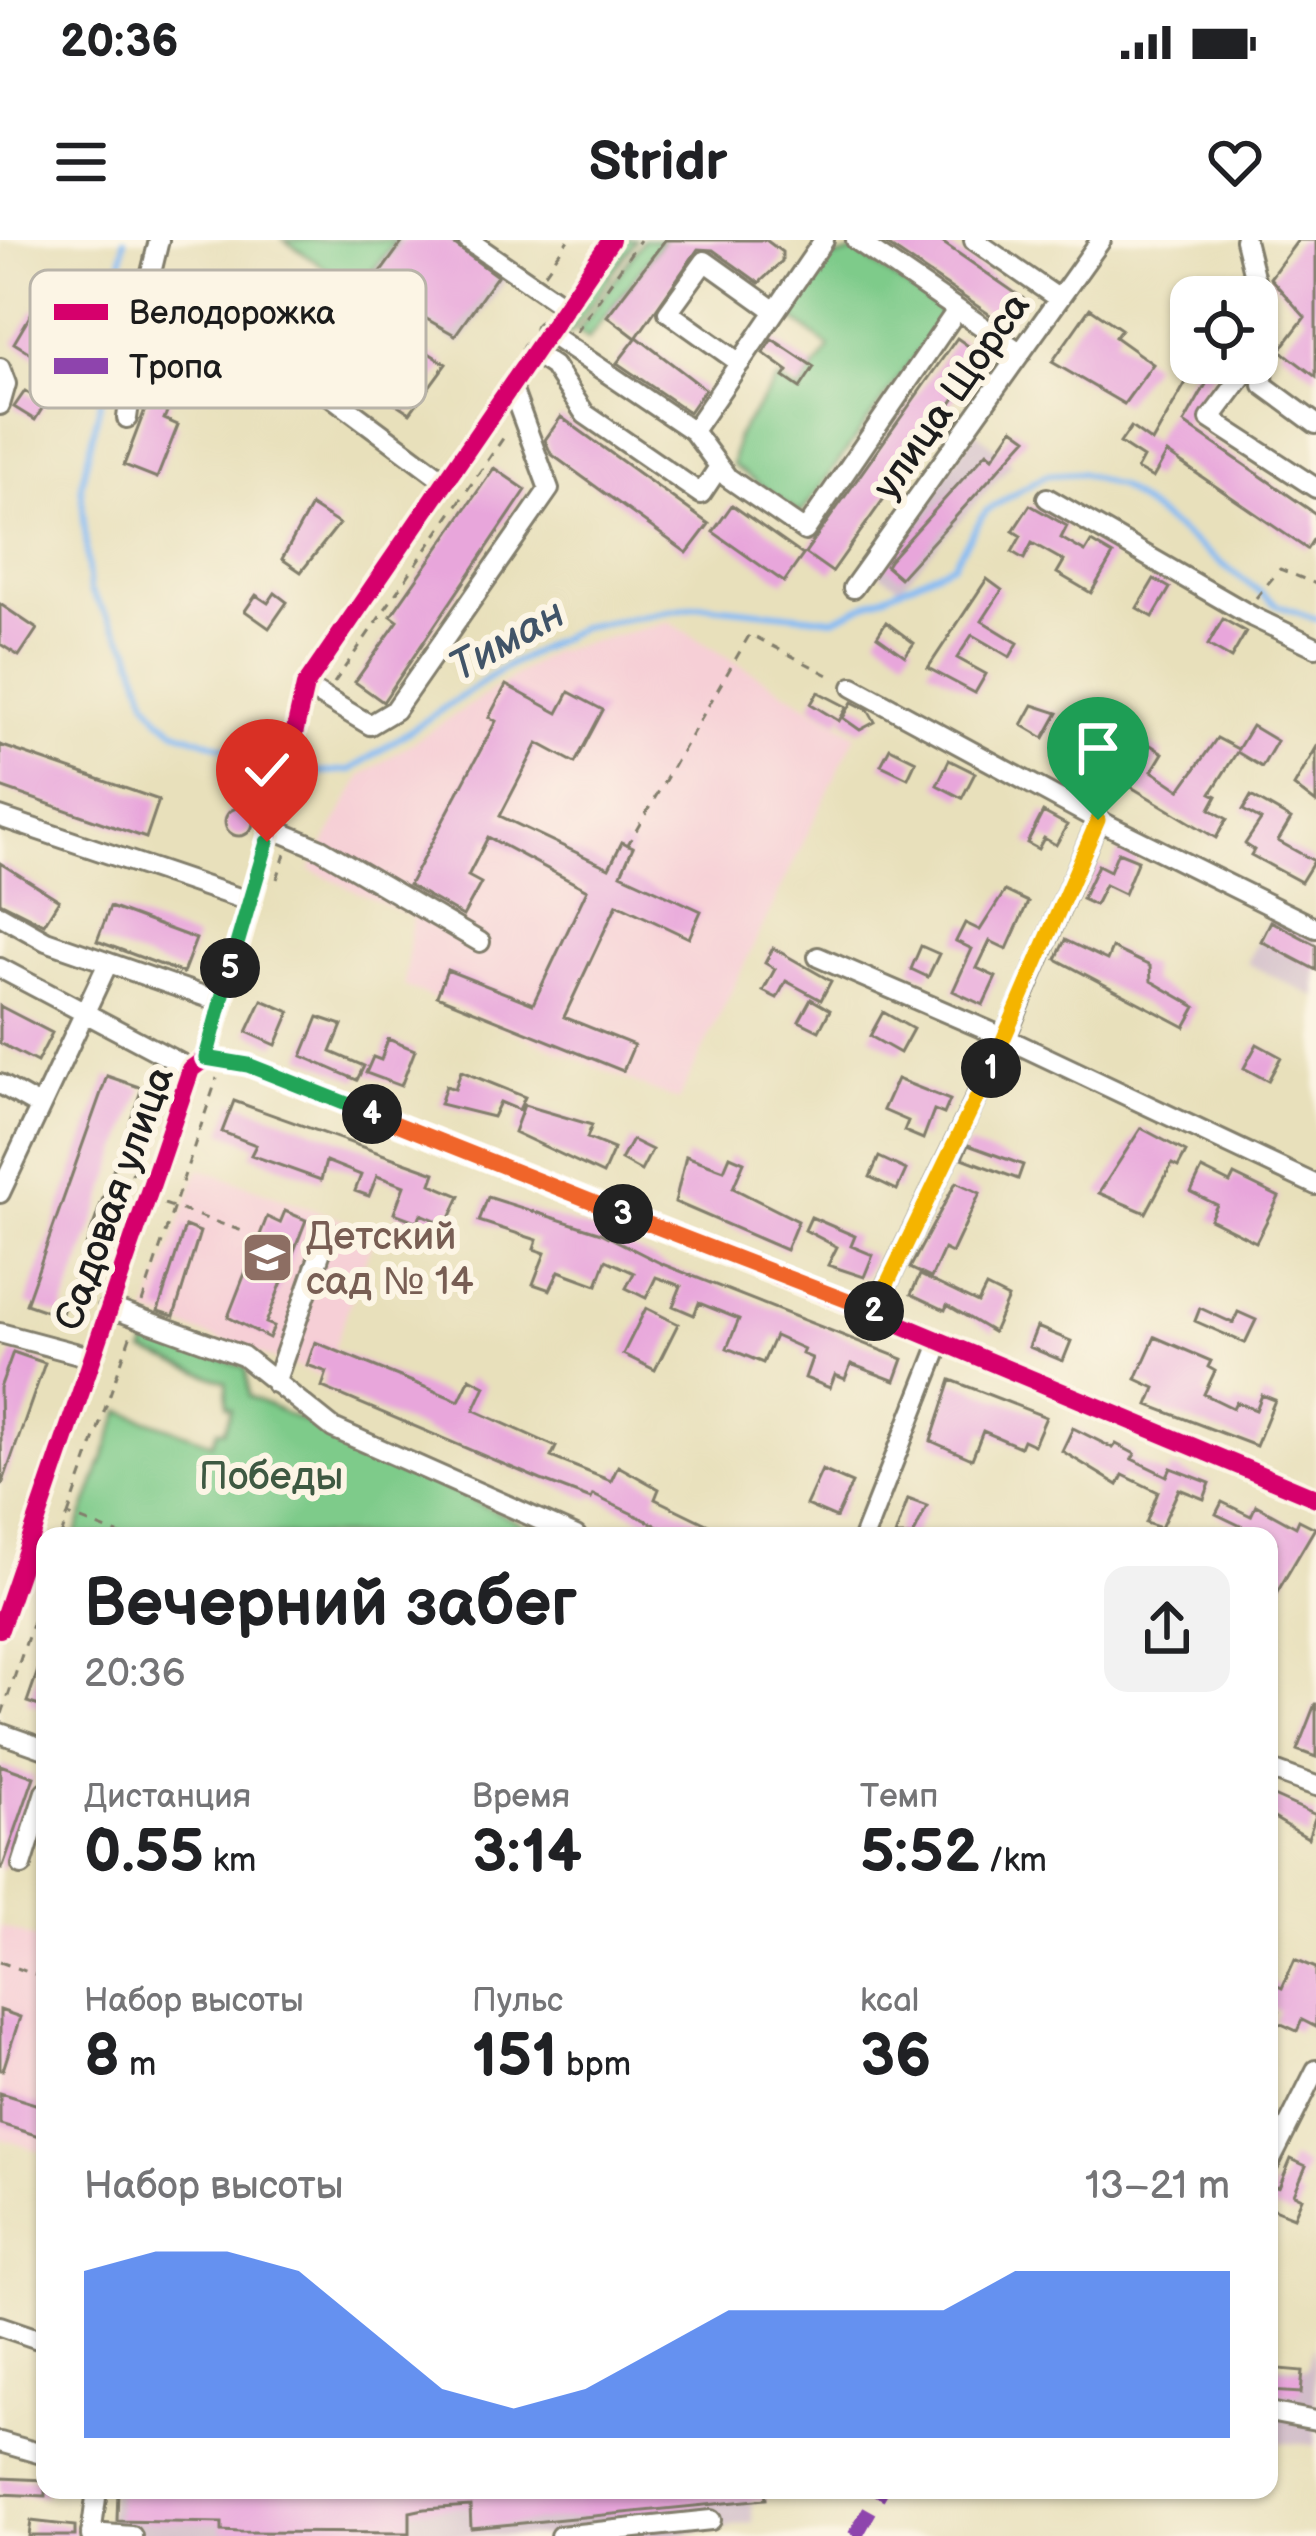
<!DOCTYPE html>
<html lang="ru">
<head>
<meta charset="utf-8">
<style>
	:root { --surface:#fff; --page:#f2f2f2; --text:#202124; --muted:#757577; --accent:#2563eb }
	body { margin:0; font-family:"Balsamiq Sans",sans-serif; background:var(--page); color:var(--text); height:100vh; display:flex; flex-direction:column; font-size:45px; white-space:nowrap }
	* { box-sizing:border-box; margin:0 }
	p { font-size:39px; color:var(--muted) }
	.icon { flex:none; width:66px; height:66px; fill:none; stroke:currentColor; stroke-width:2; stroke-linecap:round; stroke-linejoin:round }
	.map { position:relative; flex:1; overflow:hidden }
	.details { position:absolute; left:36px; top:1287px; width:1242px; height:972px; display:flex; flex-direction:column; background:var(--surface); border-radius:24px; box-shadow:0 3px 9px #0004 }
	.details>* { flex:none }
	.tools { position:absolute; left:1170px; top:36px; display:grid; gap:24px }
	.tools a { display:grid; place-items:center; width:108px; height:108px; border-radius:24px; background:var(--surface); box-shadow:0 3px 9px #0004; font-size:60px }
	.pin { position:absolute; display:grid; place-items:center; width:102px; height:102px; color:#fff; margin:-123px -51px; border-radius:50% 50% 50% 0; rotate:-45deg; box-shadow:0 0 12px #0007 }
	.pin .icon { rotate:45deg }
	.km { position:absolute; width:60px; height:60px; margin:-30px; border-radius:50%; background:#222; color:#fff; font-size:33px; line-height:60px; text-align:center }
	.round { display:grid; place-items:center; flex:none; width:126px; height:126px; border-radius:24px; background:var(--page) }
	.headline { display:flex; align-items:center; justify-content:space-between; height:204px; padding:0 48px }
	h1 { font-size:66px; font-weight:700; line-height:90px }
	.metrics { display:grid; grid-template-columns:repeat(3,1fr); gap:18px; height:204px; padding:12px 48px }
	.metrics div { display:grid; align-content:center }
	.metrics b { font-size:60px; font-weight:700 }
	.metrics small { font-size:33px; font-weight:400 }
	.metrics p { font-size:33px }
	.chart { height:336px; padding:24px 48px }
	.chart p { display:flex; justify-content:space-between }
	.chart svg { width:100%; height:216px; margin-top:12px; fill:var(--accent); opacity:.7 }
	.status { display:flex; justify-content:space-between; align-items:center; height:84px; padding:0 60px; background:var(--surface); direction:ltr }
	.status svg { height:33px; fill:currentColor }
	header { display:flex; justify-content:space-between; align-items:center; height:156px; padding:0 48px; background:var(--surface); font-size:54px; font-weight:700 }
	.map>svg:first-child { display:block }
	.built { fill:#f6cfd6 }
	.industrial { fill:#d1bdc9 }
	.green { fill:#7ecb8a; stroke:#4d7453; stroke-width:3 }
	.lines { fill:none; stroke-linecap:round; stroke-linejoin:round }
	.stream { stroke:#85bbf4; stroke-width:6 }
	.building { fill:#e8a6db }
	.minor-casing { stroke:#827e6c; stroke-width:24 }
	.path { stroke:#827e6c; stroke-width:3; stroke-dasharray:9 9; stroke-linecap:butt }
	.minor { stroke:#fff; stroke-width:18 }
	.quiet { stroke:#8e44ad; stroke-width:15; stroke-dasharray:30 15; stroke-linecap:butt }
	.cycleway-casing { stroke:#fcf5e5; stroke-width:26 }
	.cycleway { stroke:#d6006c; stroke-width:18 }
	.split-1-casing { stroke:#fff; stroke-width:24 }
	.split-2-casing { stroke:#fff; stroke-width:24 }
	.split-3-casing { stroke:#fff; stroke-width:24 }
	.split-4-casing { stroke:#fff; stroke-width:24 }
	.split-5-casing { stroke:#fff; stroke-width:24 }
	.split-6-casing { stroke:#fff; stroke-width:24 }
	.split-1 { stroke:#f5b400; stroke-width:15 }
	.split-2 { stroke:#f5b400; stroke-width:15 }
	.split-3 { stroke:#f0652b; stroke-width:15 }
	.split-4 { stroke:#f0652b; stroke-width:15 }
	.split-5 { stroke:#22a559; stroke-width:15 }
	.split-6 { stroke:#22a559; stroke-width:15 }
	.labels { text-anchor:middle; stroke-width:12; stroke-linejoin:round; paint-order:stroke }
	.street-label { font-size:39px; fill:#1c1c1c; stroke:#fcf5e5 }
	.education-label { font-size:39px; fill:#785e54; stroke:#fcf5e5; text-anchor:start }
	.park-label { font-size:39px; fill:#3e5942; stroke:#fcf5e5 }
	.water-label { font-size:42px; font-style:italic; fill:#415468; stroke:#fcf5e5 }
	.key { fill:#fcf5e5; stroke:#b9b4a9; stroke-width:3 }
	.key-label { font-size:33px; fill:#1c1c1c }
</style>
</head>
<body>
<div class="status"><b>20:36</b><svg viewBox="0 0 49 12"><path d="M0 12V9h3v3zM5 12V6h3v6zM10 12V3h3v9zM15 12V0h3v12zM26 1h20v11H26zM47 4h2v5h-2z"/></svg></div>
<header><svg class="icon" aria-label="menu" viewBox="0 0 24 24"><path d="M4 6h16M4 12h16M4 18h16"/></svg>Stridr<svg class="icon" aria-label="heart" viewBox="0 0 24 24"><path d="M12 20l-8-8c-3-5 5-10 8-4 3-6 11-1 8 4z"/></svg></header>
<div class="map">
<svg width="1316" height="2296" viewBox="0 0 1316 2296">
	<rect width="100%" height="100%" fill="#fcf5e5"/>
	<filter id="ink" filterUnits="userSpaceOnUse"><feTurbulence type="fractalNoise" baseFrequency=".00833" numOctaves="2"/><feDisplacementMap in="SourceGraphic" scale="24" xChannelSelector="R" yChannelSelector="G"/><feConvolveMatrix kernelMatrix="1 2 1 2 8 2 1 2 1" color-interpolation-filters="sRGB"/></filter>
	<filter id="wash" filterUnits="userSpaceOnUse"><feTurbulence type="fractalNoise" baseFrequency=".004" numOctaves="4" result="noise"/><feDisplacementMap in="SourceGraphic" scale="48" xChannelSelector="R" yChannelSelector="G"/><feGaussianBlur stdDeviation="2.7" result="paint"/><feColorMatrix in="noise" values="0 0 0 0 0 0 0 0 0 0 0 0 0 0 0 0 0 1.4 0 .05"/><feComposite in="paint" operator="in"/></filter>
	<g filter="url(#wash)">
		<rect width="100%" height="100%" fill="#e8e0bb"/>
		<path class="built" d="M669 382 856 494 678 861 404 746 412 677 310 630 361 536 551 412Z
			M199 928 375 992 324 1137 147 1074Z
			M0 1686 45 1702V1913L0 1898Z"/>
		<path class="industrial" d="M396 0H455L508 37 460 105 362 45Z
			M976 191 1012 223 900 347 876 331Z
			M1271 675 1316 699V757L1246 723Z
			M1314 2104 1316 2205 1269 2202V2125L1307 2128Z
			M110 2250H750L753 2283 672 2296H107Z"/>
		<path class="green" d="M284 0H396L358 51Z
			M618 0H636L570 94 557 84Z
			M643 0H663L588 99 578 92Z
			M856 11 945 74 801 274 732 225 737 196 778 139 798 152 830 107 785 73 821 22Z
			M150 1092 246 1128 249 1156 548 1296H75L121 1171 212 1203 218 1190 224 1191 232 1168 227 1167 226 1142 144 1112Z"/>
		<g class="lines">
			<path class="stream" d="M124 0 107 134 81 245 90 351 130 409 147 460 159 478 176 491 271 523 311 533 351 530 504 428 581 387 703 365 834 379 953 324 986 271 1046 235 1080 233 1120 247 1277 365 1316 379"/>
		</g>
		<g id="blocks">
			<path class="building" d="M404 0H448L497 36 455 95 370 47Z
				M665 0H766L782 12V21L759 43 713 10 698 9 636 98 607 76Z
				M880 0H939L1024 59 1005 85Z
				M1298 0H1316V137L1280 110 1305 77 1270 38Z
				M1090 68 1121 89 1115 97 1153 124 1124 164 1052 122Z
				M34 69 51 79 42 95 62 109 51 126 14 103Z
				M637 97 705 149 689 172 617 123Z
				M957 98 984 117 832 332 805 313Z
				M772 99 814 127 800 148 784 137 788 131 763 113Z
				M424 110 446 124 410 173 387 158Z
				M1197 123H1218L1184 183 1316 274V295L1307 309 1167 213 1153 238 1137 229 1143 218 1120 203 1131 187 1152 202Z
				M25 151 45 164 35 180 14 167Z
				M151 154 171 162 164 179 178 185 157 238 124 225Z
				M561 177 709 284 687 313 551 214 545 200Z
				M1013 188 1027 198 900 338 886 326 889 321 987 212 993 217Z
				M494 228 526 250 383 462 355 442 398 381 391 376Z
				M732 265 803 315 784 342 713 292Z
				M1030 265 1067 286 1061 298 1085 312 1091 302 1113 315 1091 353 1057 333 1064 321 1032 303 1024 319 1012 312 1021 296 1013 291Z
				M311 266 339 284 301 332 282 319Z
				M987 339 1002 350 982 381 1018 403 1010 417 972 395 957 418 986 434 975 453 928 428Z
				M1154 339 1170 348 1153 377 1137 368Z
				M275 353 287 362 269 388 245 371 256 355 268 363Z
				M0 364 37 389 19 416 0 404Z
				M1223 379 1246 392 1231 418 1208 405Z
				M886 382 914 403 905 416 877 396Z
				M506 445 558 473 569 452 603 470 575 523 538 503 500 576 609 628 622 602 633 607 621 634 701 671 689 698 617 664 564 777 634 805 623 831 437 756 447 730 533 764 587 650 488 597 468 636 481 643 463 676 409 645 496 481 489 477Z
				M818 452 847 467 839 481 811 464Z
				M852 462 868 470 875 482 860 490 843 478Z
				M1033 465 1058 473 1044 498 1022 485Z
				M1119 485 1163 513 1152 531 1180 550 1217 498 1238 509 1252 486 1277 501 1262 527 1237 512 1211 553 1217 556 1210 569 1227 579 1216 598 1073 512 1087 488 1110 501Z
				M0 505 159 560 146 598 0 547Z
				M890 508 916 521 908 538 881 525Z
				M1316 508V563L1294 546Z
				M949 520 975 533 962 558 937 545Z
				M1251 556 1291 579 1278 601 1314 621 1301 642 1251 615 1254 610 1245 604 1261 580 1243 570Z
				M225 582a14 14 0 1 1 28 0a14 14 0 1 1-28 0Z
				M1043 572 1067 585 1056 605 1044 598 1038 609 1027 603Z
				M1118 612 1138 620 1124 654 1105 645 1095 665 1082 659 1098 625 1110 631Z
				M0 623 59 660 44 684 0 662Z
				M1005 651 1028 662 1007 709 990 701 977 728 996 737 983 765 953 751 972 709 956 701 965 683 980 690Z
				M110 667 196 699 183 733 97 701Z
				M1271 681 1316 705V730L1261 701Z
				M1065 700 1107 720 1112 708 1150 726 1151 741 1196 767 1185 787 1056 719Z
				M921 706 939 714 928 737 911 729Z
				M773 708 831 741 821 760 786 741 777 758 763 751 775 729 765 723Z
				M811 759 830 770 819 791 799 781Z
				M262 760 290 772 276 805 247 792Z
				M0 766 52 793 37 822 0 803Z
				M883 772 913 789 900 813 870 796Z
				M318 777 342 785 331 812 364 826 357 840 302 816Z
				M388 799 415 810 401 846 366 833 373 817 381 820Z
				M1257 804 1281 817 1268 841 1244 828Z
				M461 831 525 857 519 870 500 862 493 877 440 864 446 846 455 849Z
				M107 836 142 848 61 1076 26 1064Z
				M897 839 950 860 944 874 934 870 923 899 904 891 908 881 883 870Z
				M234 861 435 933 431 944 460 956 447 985 421 974 418 982 394 973 404 946 377 936 369 956 355 951 361 935 326 921 321 940 251 915 256 905 222 892Z
				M524 865 592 885 587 898 614 909 603 934 514 892Z
				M1141 888 1186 912 1178 927 1172 924 1146 973 1099 953Z
				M632 900 652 910 641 931 621 920Z
				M968 905 1023 925 1018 939 962 918Z
				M686 916 724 930 730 916 744 922 733 948 798 981 786 1010 675 962Z
				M879 917 906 930 897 950 870 937Z
				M1202 929 1230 943 1234 935 1279 957 1256 1002 1210 979 1217 965 1191 952Z
				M956 942 980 953 952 1013 944 1009 931 1038 910 1028Z
				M488 957 601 993 662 1024 903 1119 895 1141 851 1124 845 1139 835 1135 830 1148 805 1138 812 1118 802 1114 804 1109 775 1096 763 1123 727 1108 739 1079 699 1063 694 1075 673 1066 681 1046 656 1037 646 1058 626 1048 634 1033 606 1020 597 1045 559 1031 550 1050 533 1044 545 1013 534 1009 537 1000 479 981Z
				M285 971 306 980 266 1083 274 1086 269 1098 228 1077 267 977 280 983Z
				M811 977 855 996 851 1006 873 1015 864 1037 828 1025 837 1007 805 990Z
				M185 986 200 992 174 1076 158 1071Z
				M920 1035 978 1063 986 1047 1008 1058 993 1092 947 1065 945 1070 911 1054Z
				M646 1068 678 1084 655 1130 623 1114Z
				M1200 1068 1233 1083 1238 1072 1256 1080 1245 1103 1195 1081Z
				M1037 1087 1071 1101 1063 1121 1029 1107Z
				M1155 1097 1211 1121 1208 1127 1215 1131 1204 1154 1233 1168 1236 1162 1256 1170 1262 1155 1275 1160 1256 1206 1148 1165 1155 1148 1136 1139Z
				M315 1102 459 1161 470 1138 485 1146 474 1170 556 1207 551 1217 611 1241 618 1226 659 1249 655 1259 731 1296H679L593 1255 591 1259 541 1240 322 1147 327 1132 307 1125Z
				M13 1112 45 1123 2 1245 0 1148Z
				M951 1140 1046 1177 1034 1205 1023 1200 1020 1207 983 1191 972 1219 931 1201Z
				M1073 1188 1113 1208 1116 1204 1135 1214 1132 1219 1167 1236 1171 1228 1210 1243 1204 1259 1179 1249 1161 1288 1146 1283 1158 1252 1123 1235 1118 1245 1062 1211Z
				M822 1230 852 1243 836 1278 806 1265Z
				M908 1259 927 1266 913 1296H895Z
				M1222 1262 1251 1276 1256 1265 1296 1287 1299 1280 1315 1288 1269 1366V1317L1276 1303 1216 1274Z
				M43 1416 45 1417V1468L27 1462Z
				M1315 1464H1316V1517L1297 1510Z
				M0 1525 34 1537 2 1629H0Z
				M1269 1554 1316 1575 1308 1598 1269 1575Z
				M1295 1719 1316 1728V1787L1302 1780 1297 1791 1275 1781 1279 1771 1269 1766V1742L1282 1748Z
				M0 1770 20 1777 3 1830H0Z
				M0 1853 45 1867V1898L0 1884Z
				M1291 1919 1306 1926 1294 1954 1302 1958 1294 1977 1269 1967 1273 1946 1279 1948Z
				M1269 2128 1303 2131 1301 2153 1269 2151Z
				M0 2238 45 2240V2256L0 2254Z
				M118 2250H765L766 2259 471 2288 470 2266 424 2269 410 2272V2293L240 2292 222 2291V2283L117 2281Z
				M31 2281 75 2286V2296H29Z"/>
		</g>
	</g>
	<g filter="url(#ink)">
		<use href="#blocks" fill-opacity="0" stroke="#827e6c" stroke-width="3"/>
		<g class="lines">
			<defs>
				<path id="minor" d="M468 0 564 66
					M856 0 1021 113
					M974 0 1059 59
					M1245 0 1265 80 1263 145 1316 184
					M191 79 281 119 445 241
					M545 91 693 191 727 237 805 291 957 70
					M532 112 553 126 585 174 701 254 719 227
					M740 123 668 72 705 21 775 71
					M1252 123 1210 179 1316 248
					M0 128 6 144 0 165
					M127 178 142 70 159 0
					M693 191 824 0
					M1047 258 1253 377 1316 407
					M853 348 1101 0
					M305 446 370 485 395 470 549 249 511 146
					M853 447 1098 580 1316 688
					M0 577 248 661
					M271 588 321 609 480 702
					M0 675 46 701 221 762
					M818 717 1005 798 1316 945
					M0 728 191 829
					M206 818 248 825 873 1073 1316 1258
					M0 844 39 866
					M0 953 108 723
					M108 1067 243 1116 333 1188 576 1296
					M873 1073 1005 798 1098 580
					M0 1093 90 1117
					M275 1143 328 991
					M864 1296 941 1101
					M0 1389 191 829 206 818 279 560 305 446 611 0
					M0 1493 45 1509
					M1269 1529 1316 1546
					M22 1625 45 1552
					M1269 1924 1316 1830
					M0 2086 38 2099 45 2096
					M1269 2172 1316 2181
					M0 2202 45 2215
					M91 2293 132 2296
					M91 2296 97 2250
					M560 2296 711 2280"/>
			</defs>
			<use href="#minor" class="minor-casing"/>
			<path class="path" d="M545 33 568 0
				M576 92 640 0
				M1256 358 1280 329 1316 344
				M334 443 506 194
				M627 606 750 394 834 438
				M277 639 285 614
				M126 952 164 838
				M164 964 248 993
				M142 1062 217 838
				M68 1275 131 1094
				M61 1296 68 1275 123 1296
				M2 1474 45 1346
				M0 1722 45 1738"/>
			<use href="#minor" class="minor"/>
			<path class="quiet" d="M855 2296 881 2250"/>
			<defs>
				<path id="cycleway" d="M206 818 248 825 873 1073 1316 1258
					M0 1389 191 829 206 818 279 560 305 446 611 0"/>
			</defs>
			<use href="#cycleway" class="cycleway-casing"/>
			<use href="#cycleway" class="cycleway"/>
		</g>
	</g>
	<g class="lines" filter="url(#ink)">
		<defs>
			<path id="split-1" d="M991 828 1098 580"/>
			<path id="split-2" d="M874 1071 991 828"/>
			<path id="split-3" d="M623 974 874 1071"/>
			<path id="split-4" d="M372 874 623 974"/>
			<path id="split-5" d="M230 728 206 818 248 825 372 874"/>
			<path id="split-6" d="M230 728 267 602"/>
		</defs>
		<use href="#split-1" class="split-1-casing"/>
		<use href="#split-2" class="split-2-casing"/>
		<use href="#split-3" class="split-3-casing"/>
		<use href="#split-4" class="split-4-casing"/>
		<use href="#split-5" class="split-5-casing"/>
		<use href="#split-6" class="split-6-casing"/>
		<use href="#split-1" class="split-1"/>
		<use href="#split-2" class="split-2"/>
		<use href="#split-3" class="split-3"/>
		<use href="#split-4" class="split-4"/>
		<use href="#split-5" class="split-5"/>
		<use href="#split-6" class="split-6"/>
	</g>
	<defs>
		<symbol id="school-square" viewBox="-11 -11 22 22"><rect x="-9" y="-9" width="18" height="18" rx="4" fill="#8d6e63" stroke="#fcf5e5"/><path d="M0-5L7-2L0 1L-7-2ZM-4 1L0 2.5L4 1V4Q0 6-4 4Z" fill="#fff"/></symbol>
	</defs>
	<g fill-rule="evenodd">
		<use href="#school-square" x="238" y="988" width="59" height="59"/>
	</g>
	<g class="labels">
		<g class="street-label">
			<text transform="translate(950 155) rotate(-55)" y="14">улица Щорса</text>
			<text transform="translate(113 958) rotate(-70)" y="14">Садовая улица</text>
		</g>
		<g class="education-label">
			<text x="306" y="1009">Детский<tspan x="306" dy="45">сад № 14</tspan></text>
		</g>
		<g class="park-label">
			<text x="271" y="1249">Победы</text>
		</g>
		<g class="water-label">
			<text transform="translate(506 399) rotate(-29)" y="15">Тиман</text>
		</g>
	</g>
	<rect x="30" y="30" width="396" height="138" rx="18" class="key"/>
	<rect x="54" y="64" width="54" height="16" fill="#d6006c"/>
	<rect x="54" y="118" width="54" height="16" fill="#8e44ad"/>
	<g class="key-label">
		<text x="129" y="84">Велодорожка</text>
		<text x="129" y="138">Тропа</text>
	</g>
</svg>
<div class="tools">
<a><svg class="icon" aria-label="locate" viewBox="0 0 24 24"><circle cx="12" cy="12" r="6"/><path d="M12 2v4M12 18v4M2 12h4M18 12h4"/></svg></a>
</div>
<div class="pin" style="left:1098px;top:580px;background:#1e9e55"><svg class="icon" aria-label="arrive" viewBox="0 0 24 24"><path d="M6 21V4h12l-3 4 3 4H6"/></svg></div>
<div class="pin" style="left:267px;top:602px;background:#d93025"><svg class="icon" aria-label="check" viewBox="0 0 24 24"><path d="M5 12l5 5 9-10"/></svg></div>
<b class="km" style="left:991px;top:828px">1</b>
<b class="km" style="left:874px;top:1071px">2</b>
<b class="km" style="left:623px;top:974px">3</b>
<b class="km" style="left:372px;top:874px">4</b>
<b class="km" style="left:230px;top:728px">5</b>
<section class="details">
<div class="headline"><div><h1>Вечерний забег</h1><p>20:36</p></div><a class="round"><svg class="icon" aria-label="share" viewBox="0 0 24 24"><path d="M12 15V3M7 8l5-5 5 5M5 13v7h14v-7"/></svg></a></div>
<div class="metrics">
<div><p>Дистанция</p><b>0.55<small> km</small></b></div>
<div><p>Время</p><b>3:14</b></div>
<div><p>Темп</p><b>5:52<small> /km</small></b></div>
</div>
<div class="metrics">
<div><p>Набор высоты</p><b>8<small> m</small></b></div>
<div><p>Пульс</p><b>151<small> bpm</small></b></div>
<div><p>kcal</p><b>36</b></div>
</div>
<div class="chart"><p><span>Набор высоты</span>13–21 m</p>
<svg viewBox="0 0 160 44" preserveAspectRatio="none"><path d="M0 44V10L10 6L20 6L30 10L40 22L50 34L60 38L70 34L80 26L90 18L100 18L110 18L120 18L130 10L140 10L150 10L160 10V44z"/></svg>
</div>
</section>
</div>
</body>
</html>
